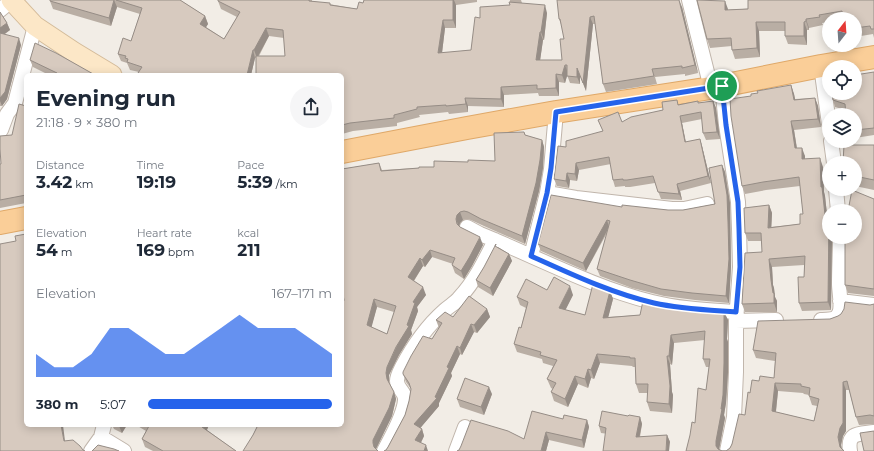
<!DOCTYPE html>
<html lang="en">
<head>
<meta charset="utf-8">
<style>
	:root { --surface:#fff; --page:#f6f6f7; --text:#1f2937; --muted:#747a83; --accent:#2563eb }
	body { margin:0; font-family:Montserrat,sans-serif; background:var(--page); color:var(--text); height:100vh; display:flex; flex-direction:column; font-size:15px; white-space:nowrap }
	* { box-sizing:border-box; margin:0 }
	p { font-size:13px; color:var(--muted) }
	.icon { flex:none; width:22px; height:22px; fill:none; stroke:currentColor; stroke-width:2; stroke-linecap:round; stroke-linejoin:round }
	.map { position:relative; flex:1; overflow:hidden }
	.drawer { position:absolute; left:24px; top:73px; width:320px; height:354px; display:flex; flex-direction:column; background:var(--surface); border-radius:6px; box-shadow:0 2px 10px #0003 }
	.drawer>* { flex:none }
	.needle { width:26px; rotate:17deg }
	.controls { position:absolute; left:822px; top:12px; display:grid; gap:8px }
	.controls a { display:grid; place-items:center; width:40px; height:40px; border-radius:50%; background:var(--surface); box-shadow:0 2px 10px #0003; font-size:20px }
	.pin { position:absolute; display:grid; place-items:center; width:34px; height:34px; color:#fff; margin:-17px; border:2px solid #fff; border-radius:50%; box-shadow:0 1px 4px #0007 }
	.round { display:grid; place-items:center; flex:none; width:42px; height:42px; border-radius:21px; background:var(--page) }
	.headline { display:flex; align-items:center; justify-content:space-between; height:68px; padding:0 12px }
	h1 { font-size:22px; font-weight:700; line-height:30px }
	.metrics { display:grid; grid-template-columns:repeat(3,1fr); gap:6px; height:68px; padding:4px 12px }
	.metrics div { display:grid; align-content:center }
	.metrics b { font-size:17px; font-weight:700 }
	.metrics small { font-size:11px; font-weight:400 }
	.metrics p { font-size:11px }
	.chart { height:112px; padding:8px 12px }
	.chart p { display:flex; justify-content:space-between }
	.chart svg { width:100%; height:72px; margin-top:4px; fill:var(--accent); opacity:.7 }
	ul { padding:0 12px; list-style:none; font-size:13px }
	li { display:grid; grid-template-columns:64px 48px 1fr; align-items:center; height:30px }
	li i { height:10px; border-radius:5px; background:var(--accent) }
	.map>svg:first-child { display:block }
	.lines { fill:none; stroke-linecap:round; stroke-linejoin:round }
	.minor-casing { stroke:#c1b6ac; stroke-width:16 }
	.secondary-casing { stroke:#d4bb9a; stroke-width:21 }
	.primary-casing { stroke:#dfa868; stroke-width:24 }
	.minor { stroke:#fff; stroke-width:14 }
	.secondary { stroke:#fce7c7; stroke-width:19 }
	.primary { stroke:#face98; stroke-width:22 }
	.wall { fill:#b9aea4; fill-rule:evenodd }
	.shaded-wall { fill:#968d86 }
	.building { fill:#d7cabf; stroke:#968d86; fill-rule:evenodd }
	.route-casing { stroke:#fff; stroke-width:8 }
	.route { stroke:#2563eb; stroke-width:5 }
</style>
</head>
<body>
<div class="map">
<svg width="874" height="451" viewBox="0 0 874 451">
	<rect width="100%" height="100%" fill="#f2ede6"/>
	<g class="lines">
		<defs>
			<path id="minor" d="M689 0 711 88
				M0 10 12 0
				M821 66 829 124
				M722 86 726 125 738 202 739 229 740 267 736 321V372L734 417 727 451
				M1 130 7 114 15 103 35 26
				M831 141 834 163
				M836 189 838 211
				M547 193 576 198 672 209H684L707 204
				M467 227 480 234C537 257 592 287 652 302 680 309 708 310 736 312
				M531 256 547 193 551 169 556 112
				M840 301 874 305
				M821 320C827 319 835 321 838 315 843 309 839 292 839 284 839 269 840 253 840 237
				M736 321 776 320
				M101 437 124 451
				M91 451 101 437 104 425
				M384 451C391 437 404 416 405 400 406 392 397 389 397 381 397 376 400 371 402 367 413 346 426 327 444 311 449 306 456 303 460 297 475 281 485 260 495 240
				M456 451 465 427
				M850 451C847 432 859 434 874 432"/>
			<path id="secondary" d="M11 0 35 26 74 52 112 75"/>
			<path id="primary" d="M342 152 467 128 556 112 711 88 821 66 874 57
				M0 223 26 218"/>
		</defs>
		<use href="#minor" class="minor-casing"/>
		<use href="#secondary" class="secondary-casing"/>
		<use href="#primary" class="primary-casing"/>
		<use href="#minor" class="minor"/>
		<use href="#secondary" class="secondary"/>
		<use href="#primary" class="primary"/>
	</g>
	<path class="wall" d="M50 0H180L205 16 208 24 206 27 224 39 237 17 221 9 218 1V0H312V1L357 9 363 3 364 0H477V2L456 5V28H445L442 53 471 50 480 18 510 5V0H521L522 3 547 13 544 40H543L540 60H562L564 39 562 27 559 19 682 7 698 73 685 76V74L655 77 657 84 606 92 603 84 595 24H593L586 91 580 76V84L570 83 567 75 565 83 559 82V96H539L538 93 504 95V107L468 106V112L449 114 448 112 419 115 420 117 397 123V126L353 131 342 134V75L255 58 251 75H139L138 73 139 72 130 70 127 63 121 61 118 54 131 41 140 14 117 7 111 26 53 9 50 1ZM269 36 284 38 285 56H259Z
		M874 0V38L873 34 855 37V19H829V22L822 23 823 25 809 28V30H807V45L788 44 785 36V31H759L760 57 735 59 732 50V46L710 48 707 39 728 9V10Z
		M0 12 7 23 10 30 5 34 21 45 7 99 2 106H0Z
		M30 60 95 75H49L33 67Z
		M874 72V135L855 138V115L846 110 835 107 833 100Z
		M791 85 794 94 795 99 815 98 818 106 821 127 794 130 797 148 805 156V159L823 167 824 192 825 196 827 215 832 237 831 310 802 311 799 303 804 277V265L772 267 773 285 774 288 775 297 777 301V312H745L742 304 762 252V241H748L745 233 769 205 772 213 771 227 800 224 803 214 800 186 766 190 745 194 742 186 751 96 758 93Z
		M713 101 716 108 720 139 706 140 703 133 702 119 682 123 686 142 700 139 702 146 711 183 680 191 682 200 661 199 655 183 630 187H625V186L615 187 613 180 611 164 579 170 577 181 570 180 569 188 557 186 554 179 566 147 603 131 598 120 622 122 679 105Z
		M26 106V203L0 208V164H1L12 135Z
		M524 132 525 135 542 140 544 147 543 168 539 191 525 244 484 226 471 220 467 219 463 220 460 223 459 226 483 245 472 266 464 279 455 273 452 265 453 264 432 257 425 267 423 266 414 281 426 295 417 307 418 311 411 330 412 334 399 355 389 375V383L394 392 396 399 392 416 376 449 253 435 257 427 253 425H342L344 300 343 295H342V169L379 163 382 170 434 167 468 162 495 161ZM377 307 394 312 387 334 371 327Z
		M874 145V190L855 186V163Z
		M722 165 725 172 730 203 731 267 729 303 695 300 664 296 632 288 600 276 597 269 607 233 586 271 541 251 538 244 622 207 668 210H683L715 204Z
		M874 199V296L848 293 845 285Z
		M498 247 509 254 512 261 493 296 478 287 476 280Z
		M547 290 573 295 565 310 585 315 610 291 613 299 608 317 640 315 679 308 724 312 728 320 727 339 728 342V372L726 403 724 415 725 418 719 449 722 451H726L730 448 745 415 750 393 759 381 774 378 775 361 756 358 753 350 830 319 874 304V424L859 425 856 417 849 390H846V431L843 436 841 445 842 449 844 450 686 451 706 390 709 367H706L703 359 705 340 674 343 672 365 670 364 672 392 673 395 672 413 650 411 647 402 648 393H639L636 384 635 367H633L632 366 600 363 594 379 591 378 588 388 578 384 568 407 554 401 551 392 553 389 551 388 547 379 553 366 543 363 542 359 517 352 514 344 521 328 526 308 520 305 517 297ZM778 391 803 393 804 394 809 395V396L812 405 817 406 814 421 776 412Z
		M487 309 490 317 477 333 474 332 462 355 460 354 451 373 452 376 439 403V406L420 428 422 429 424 436 421 443 386 450 388 447 405 415 409 401 411 389 406 382 403 374 432 339 439 328 436 320 453 317Z
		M492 394 484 415 460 407 457 399Z
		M628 416 640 417 642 424 640 437 667 435 670 442 601 433 599 426Z
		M563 419 587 420 589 427 584 448 549 440 546 451 524 439Z
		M112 425H127L122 433 114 429Z
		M136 425H209L207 430 236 451H153L145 447 142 439 146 431Z"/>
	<path class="shaded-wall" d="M114 0 117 7 111 26 109 18Z
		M453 0H454L456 5V28L453 20Z
		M679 0 682 7 698 73 695 65Z
		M725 1 728 9V19L725 10Z
		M545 5 547 13 544 40 541 32Z
		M205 16 208 24 203 32 200 24Z
		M590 17 593 24 586 91 583 83Z
		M806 19 809 28V30L806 21Z
		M443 20 445 28 441 61 438 53Z
		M756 22 759 31 760 57 757 48Z
		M804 22 807 30V45L804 36Z
		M7 23 10 30 0 37V28Z
		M266 28 269 36 257 58 254 50Z
		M540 32 543 40 539 68 536 60Z
		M19 38 21 45 7 99 2 106 0 101V98Z
		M253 50 255 58 251 75H247Z
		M565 65 568 73 565 83 562 75Z
		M577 68 580 76V84L577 77Z
		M556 74 559 82V96L556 88Z
		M791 85 794 94 797 108 794 100Z
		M501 87 504 95V107L501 99Z
		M465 98 468 106V112L466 104Z
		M815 98 818 106 821 127 818 119Z
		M713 101 716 108 720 139 717 132Z
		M680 116 682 123 687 149 685 142Z
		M791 121 794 130 798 156 795 148Z
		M700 139 702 146 711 183 708 176Z
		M542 140 544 147 543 168 539 191 525 244 522 236Z
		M802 148 805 156V167L802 159Z
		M820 158 823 167 824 192 825 196 828 223 825 215 821 187Z
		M576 163 579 170 577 181 575 174Z
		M722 165 725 172 730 203 731 267 729 303 726 296Z
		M567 173 570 180 569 188 566 181Z
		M677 184 680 191 682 200 679 194Z
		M769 205 772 213 771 236 768 228Z
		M460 212 463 220 460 223 459 227 456 219 457 215Z
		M607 220 609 227 586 271 583 263Z
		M829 227V237H832L831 310 828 302V229Z
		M480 237 483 245 472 266 464 279 461 271Z
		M430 250 432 257 425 267 422 260Z
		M509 254 512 261 493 296 490 288Z
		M420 258 423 266 411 285 408 277Z
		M769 259 772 267 773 285 774 288 775 297 777 301V312L774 303 771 280Z
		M570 286 573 295 562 317 559 308Z
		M423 287 426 295 417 307 418 311 411 330 412 334 399 355 389 375V387L387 379 386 373 387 367 407 325 413 302Z
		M610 291 613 299 606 326 603 318Z
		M374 299 377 307 370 333 367 325Z
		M487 309 490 317 477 333 474 325Z
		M724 312 728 320 727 339 728 342V372L726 403 724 415 725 418 719 450 716 446V441L721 409Z
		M471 324 474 332 462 355 460 348Z
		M671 335 674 343 672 365 669 356Z
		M457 346 460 354 451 373 452 376 439 403V406L417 432 414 424 435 397 447 367Z
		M597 354 600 363 594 379 591 370Z
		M667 356 670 364 672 392 673 395 672 413 669 404 670 386Z
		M588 369 591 378 588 388 585 379Z
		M575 376 578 384 568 407 565 399Z
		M843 382 846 390V431L843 436 841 445 842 451 840 447 838 437Z
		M775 383 778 391 775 419 772 411Z
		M489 387 492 394 484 415 481 407Z
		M394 392 396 399 392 416 375 451 373 443V440Z
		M640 417 642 424 638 444 636 437Z
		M587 420 589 427 584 448 582 440Z
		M61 425H63L66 449 64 441Z
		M119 425H127L122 433 119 426Z
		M203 425H209L205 434 202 427Z
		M422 429 424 436 418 448 415 440Z
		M546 432 549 440 546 451H541Z
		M667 435 670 442 669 451H666Z
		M426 445 428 451H424Z"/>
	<path class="building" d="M50 0H114L109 18 50 1Z
		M116 0H180L205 16 200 24 224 39 240 12 218 1V0H309V1L330 3V5L357 9 359 2 363 3 364 0H453V20H443L438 53 471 50 475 17 480 18V7L510 5 509 2 545 5 541 32H540L536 60H562L560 39H564L560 19H559L557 0H679L695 65 682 68V66L652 69 654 76 603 84 594 16 590 17 583 83 577 68V77L567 76V65H565L562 75 556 74V88L537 89V85L501 87V99L465 98 466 104 446 106V105L417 107V109L394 115V118L350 123 342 125V75H256V56H285L283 30 266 28 254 50H253L247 75H141L138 73 142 67 127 62 128 59 125 58 126 56 118 54 123 38 131 41 142 8Z
		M697 0 725 1V10L748 9V0H874V29H871L870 26 855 28V19H843L842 11 819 15 820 17 806 19V21L804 22V36H785V22H756L757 48 732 50 731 38 707 39Z
		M0 12 7 23 0 28Z
		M0 33 19 38 5 92 0 98Z
		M35 43 56 53 95 75H56L57 73 30 60Z
		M874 72V128L855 130V115H846L845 104 833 100 832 93H855V75Z
		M791 85 794 100 815 98 818 119 791 121 795 148H802V159L820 158 821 187H822L825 215H829L828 302 799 303 798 277H804L805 256 769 259 771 280 773 293H774V303L742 304 745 253 762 252 761 233H745L744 208 769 205 768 228 800 224V214H803L799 177 763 182 742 186 731 116 730 99 751 96V94L758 93 757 91Z
		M677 100 678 105 698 101V103L713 101 717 132 703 133 701 112 680 116 685 142 700 139 708 176 677 184 679 194 658 192 653 176 627 180H623V179L613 180 609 157 576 163 575 174 567 173 566 181 554 179 558 146 566 147V141L603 131 598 120 618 112 622 122 631 117 663 110 662 102Z
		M19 104 26 106V195L0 200V164H1L0 149V136L12 135Z
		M524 132 525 135 542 140 540 160 536 183 522 236 481 219 468 212 464 211 460 212 457 215 456 219 457 224 460 227 480 237 469 258 461 271 452 265 455 258 430 250 422 260 420 258 408 277 423 287 413 302 415 303 407 325 409 326 396 347 387 367 386 373 387 379 394 392 389 408 373 440V443L374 447 378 451H243L253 435 258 425H342V306L344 300 342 289V169L379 163 381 171 419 168V167H434V161L468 162V160L495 161 494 133ZM374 299 396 306 387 334 367 325Z
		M844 145H874V180L855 176V163H843Z
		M722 165 727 195 728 222 729 259 726 296 692 293 661 289 630 280 597 269 610 221 607 220 583 263 538 244 551 195 622 207V205L668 210H683L715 204 709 168Z
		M852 190 874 199V289L845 285V237H855V211H848Z
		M26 234V425H61L64 441 73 440 80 446 83 450 85 451H0V244L16 241 15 236Z
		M496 244 495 246 509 254 490 288 476 280 484 267Z
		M554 277 570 286 559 308 585 315 593 284 610 291 603 318 640 315 643 301 679 308 724 312V363L723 395 721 409H722L716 441V446L718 449 722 451H726L730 448 732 444 739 414 745 415 748 392 750 393 752 380 759 381 760 376 774 378 776 353 753 350 758 321 830 319 838 316 841 314 844 309 845 302 870 305 874 304V416L870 415 856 417 847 381 843 382V423L840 428 838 437 840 447 844 451H686L690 435 692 422 695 423 698 388 706 390 710 359H703L705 331 671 335 669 356H667L670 386 669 404 647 402 648 384H636L635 358H630V357L597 354 591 370 588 369 585 379 575 376 565 399 551 392 556 383 547 379 557 360 540 355 541 352 514 344 519 327 521 328 528 302 517 297 526 279 547 290ZM775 383 801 384V386L810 388 809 396 819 399 814 421 772 411Z
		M469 296 487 309 474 325 471 324 460 348 457 346 447 367 449 368 435 397 437 398 414 424 422 429 415 440 426 445 424 451H384L386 450 388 447 405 415 409 401 411 389 409 383 403 374V372L411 356 423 336 432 339 442 323 436 320 445 312 453 317Z
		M465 378 489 387 481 407 457 399Z
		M532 411 563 419 564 415 587 420 582 440 546 432 541 451H457L459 450 461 446 471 420 508 431 524 439Z
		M602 411 628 416 629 415 640 417 636 437 667 435 666 451H603L606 428 599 426Z
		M146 425H203L202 427 236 451H163L142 439 149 426Z
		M874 431V451H864L860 433Z
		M98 445 114 449 119 451H92Z"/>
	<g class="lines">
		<defs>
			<path id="route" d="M722 86 726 125 738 202 739 229 740 267 736 312C709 310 681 309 654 303 611 293 571 274 531 256L547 193 551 168 556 112Z"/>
		</defs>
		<use href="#route" class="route-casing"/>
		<use href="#route" class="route"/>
	</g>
</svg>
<div class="controls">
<a><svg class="needle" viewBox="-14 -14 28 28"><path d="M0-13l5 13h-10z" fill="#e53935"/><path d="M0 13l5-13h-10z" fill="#747a83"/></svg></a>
<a><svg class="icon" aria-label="locate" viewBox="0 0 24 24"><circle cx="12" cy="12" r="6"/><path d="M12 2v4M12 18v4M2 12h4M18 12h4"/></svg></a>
<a><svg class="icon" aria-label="layers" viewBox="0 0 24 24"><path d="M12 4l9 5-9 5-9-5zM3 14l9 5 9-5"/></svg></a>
<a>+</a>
<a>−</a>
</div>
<div class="pin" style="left:722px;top:86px;background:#1e9e55"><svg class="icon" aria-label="arrive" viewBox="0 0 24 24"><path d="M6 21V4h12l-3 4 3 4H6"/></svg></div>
<section class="drawer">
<div class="headline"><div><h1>Evening run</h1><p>21:18 · 9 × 380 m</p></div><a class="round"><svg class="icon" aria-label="share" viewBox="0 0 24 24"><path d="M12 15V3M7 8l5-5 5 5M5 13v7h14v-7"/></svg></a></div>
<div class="metrics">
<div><p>Distance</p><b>3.42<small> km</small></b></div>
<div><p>Time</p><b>19:19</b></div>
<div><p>Pace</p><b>5:39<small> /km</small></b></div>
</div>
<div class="metrics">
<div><p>Elevation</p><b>54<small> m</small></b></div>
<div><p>Heart rate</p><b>169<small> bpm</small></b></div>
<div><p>kcal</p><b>211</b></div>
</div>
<div class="chart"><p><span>Elevation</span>167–171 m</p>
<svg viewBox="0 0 160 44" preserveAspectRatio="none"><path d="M0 44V30L10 38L20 38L30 30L40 14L50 14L60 22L70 30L80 30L90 22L100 14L110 6L120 14L130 14L140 14L150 22L160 30V44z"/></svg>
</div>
<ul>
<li><b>380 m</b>5:07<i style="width:100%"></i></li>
</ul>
</section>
</div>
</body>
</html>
